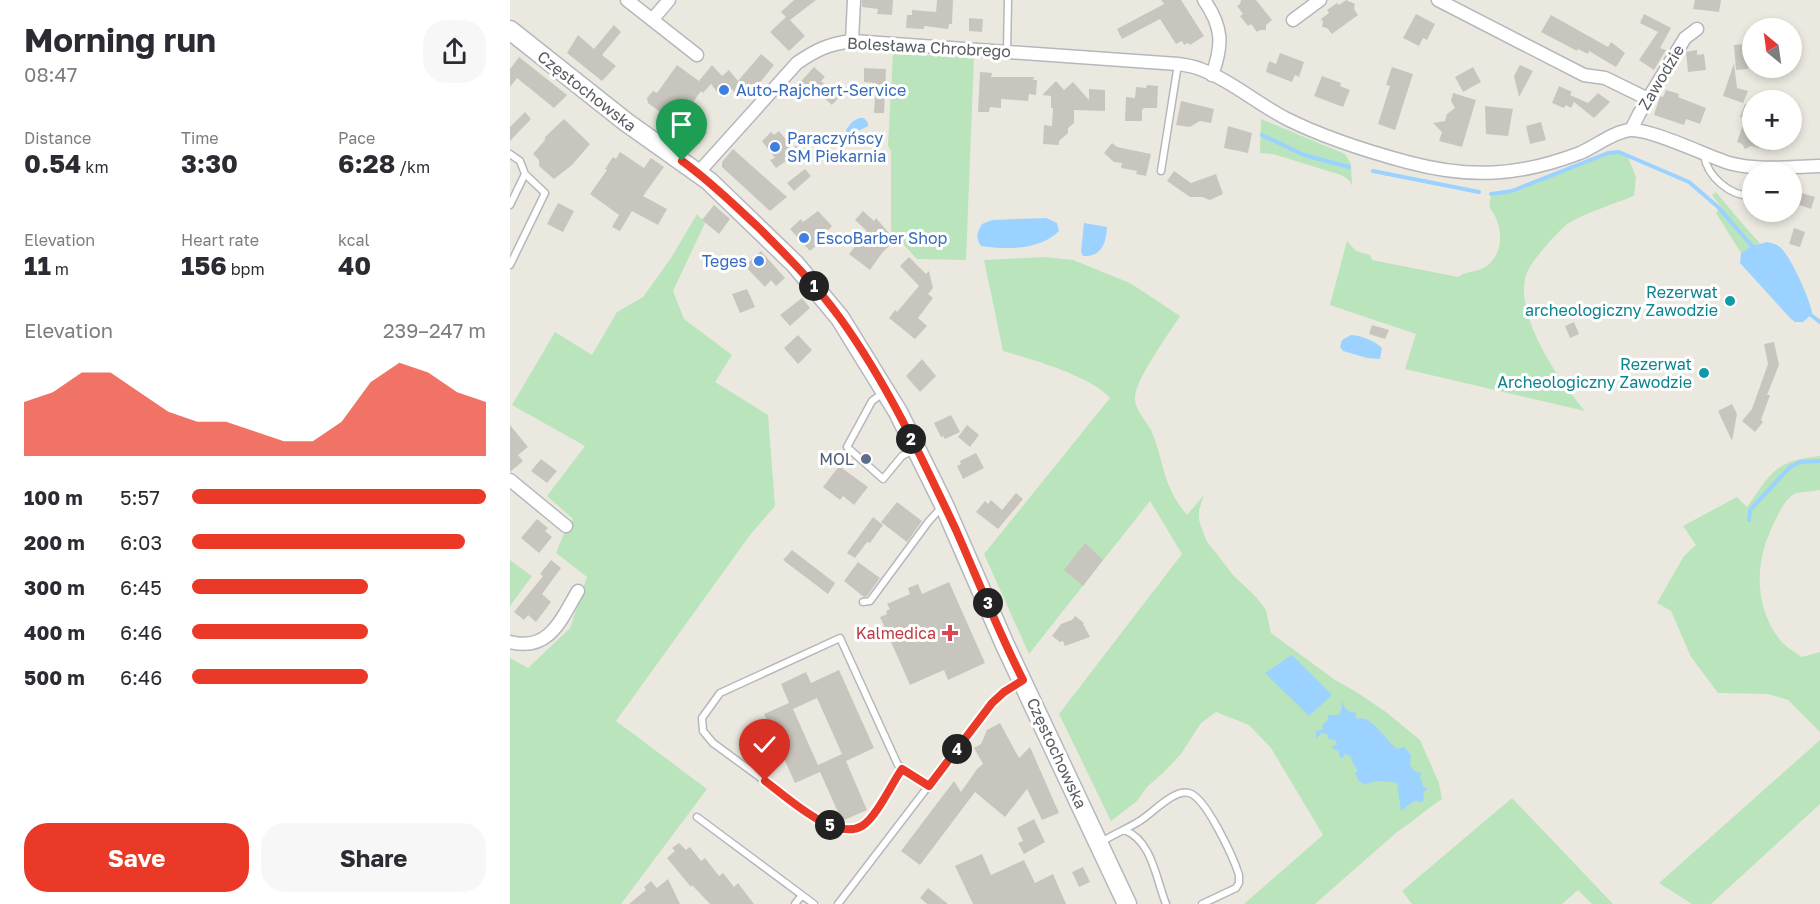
<!DOCTYPE html>
<html lang="en">
<head>
<meta charset="utf-8">
<style>
	:root { --surface:#fff; --page:#f7f7f7; --text:#2b2b33; --muted:#7c7c81; --accent:#ea3926 }
	body { margin:0; font-family:"Golos Text",sans-serif; background:var(--page); color:var(--text); height:100vh; display:flex; flex-direction:column; font-size:22px; white-space:nowrap }
	* { box-sizing:border-box; margin:0 }
	p { font-size:20px; color:var(--muted) }
	.icon { flex:none; width:33px; height:33px; fill:none; stroke:currentColor; stroke-width:2; stroke-linecap:round; stroke-linejoin:round }
	.map { position:relative; flex:1; overflow:hidden }
	.side { display:flex; flex-direction:column; background:var(--surface); width:510px }
	.side>* { flex:none }
	.needle { width:39px; rotate:331deg }
	.tools { position:absolute; left:1232px; top:18px; display:grid; gap:12px }
	.tools a { display:grid; place-items:center; width:60px; height:60px; border-radius:50%; background:var(--surface); box-shadow:0 3px 9px #0003; font-size:30px }
	.pin { position:absolute; display:grid; place-items:center; width:51px; height:51px; color:#fff; margin:-62px -26px; border-radius:50% 50% 50% 0; rotate:-45deg; box-shadow:0 0 6px #0007 }
	.pin .icon { rotate:45deg }
	.km { position:absolute; width:30px; height:30px; margin:-15px; border-radius:50%; background:#222; color:#fff; font-size:16px; line-height:30px; text-align:center }
	.round { display:grid; place-items:center; flex:none; width:63px; height:63px; border-radius:24px; background:var(--page) }
	.summary { display:flex; align-items:center; justify-content:space-between; height:102px; padding:0 24px }
	h1 { font-size:33px; font-weight:700; line-height:45px }
	.metrics { display:grid; grid-template-columns:repeat(3,1fr); gap:9px; height:102px; padding:6px 24px }
	.metrics div { display:grid; align-content:center }
	.metrics b { font-size:26px; font-weight:700 }
	.metrics small { font-size:16px; font-weight:400 }
	.metrics p { font-size:16px }
	.chart { height:168px; padding:12px 24px }
	.chart p { display:flex; justify-content:space-between }
	.chart svg { width:100%; height:108px; margin-top:6px; fill:var(--accent); opacity:.7 }
	.button { display:flex; gap:12px; margin-top:auto; padding:12px 24px }
	.button a { flex:1; height:69px; border-radius:24px; background:var(--accent); color:#fff; font-size:24px; font-weight:700; line-height:69px; text-align:center }
	.button a+a { background:var(--page); color:var(--text) }
	ul { padding:0 24px; list-style:none; font-size:20px }
	li { display:grid; grid-template-columns:96px 72px 1fr; align-items:center; height:45px }
	li i { height:15px; border-radius:8px; background:var(--accent) }
	main { display:flex; flex:1; min-height:0 }
	.map>svg:first-child { display:block }
	.green { fill:#bae4bb }
	.water { fill:#9bd2ff }
	.lines { fill:none; stroke-linecap:round; stroke-linejoin:round }
	.stream { stroke:#9bd2ff; stroke-width:4 }
	.building { fill:#c8c5be; fill-rule:evenodd }
	.lane-casing { stroke:#b5b7bc; stroke-width:9 }
	.street-casing { stroke:#b5b7bc; stroke-width:15 }
	.secondary-casing { stroke:#b5b8be; stroke-width:21 }
	.lane { stroke:#fff; stroke-width:6 }
	.street { stroke:#fff; stroke-width:12 }
	.secondary { stroke:#fff; stroke-width:18 }
	.route-casing { stroke:#fff; stroke-width:12 }
	.route { stroke:#ea3926; stroke-width:8 }
	.shop-dot { fill:#3f7fe0; stroke:#fff; stroke-width:2 }
	.culture-dot { fill:#0f9aa8; stroke:#fff; stroke-width:2 }
	.service-dot { fill:#5c6f8a; stroke:#fff; stroke-width:2 }
	.health-dot { fill:#e0444e; stroke:#fff; stroke-width:2 }
	.labels { text-anchor:middle; stroke-width:6; stroke-linejoin:round; paint-order:stroke }
	.street-label { font-size:16px; fill:#585b60; stroke:#fff }
	.shop-label { font-size:16px; fill:#366cbe; stroke:#fff; text-anchor:start }
	.culture-label { font-size:16px; fill:#0d838f; stroke:#fff; text-anchor:end }
	.service-label { font-size:16px; fill:#4e5e75; stroke:#fff; text-anchor:end }
	.health-label { font-size:16px; fill:#be3a42; stroke:#fff; text-anchor:end }
</style>
</head>
<body>
<main>
<section class="side">
<div class="summary"><div><h1>Morning run</h1><p>08:47</p></div><a class="round"><svg class="icon" aria-label="share" viewBox="0 0 24 24"><path d="M12 15V3M7 8l5-5 5 5M5 13v7h14v-7"/></svg></a></div>
<div class="metrics">
<div><p>Distance</p><b>0.54<small> km</small></b></div>
<div><p>Time</p><b>3:30</b></div>
<div><p>Pace</p><b>6:28<small> /km</small></b></div>
</div>
<div class="metrics">
<div><p>Elevation</p><b>11<small> m</small></b></div>
<div><p>Heart rate</p><b>156<small> bpm</small></b></div>
<div><p>kcal</p><b>40</b></div>
</div>
<div class="chart"><p><span>Elevation</span>239–247 m</p>
<svg viewBox="0 0 160 44" preserveAspectRatio="none"><path d="M0 44V22L10 18L20 10L30 10L40 18L50 26L60 30L70 30L80 34L90 38L100 38L110 30L120 14L130 6L140 10L150 18L160 22V44z"/></svg>
</div>
<ul>
<li><b>100 m</b>5:57<i style="width:100%"></i></li>
<li><b>200 m</b>6:03<i style="width:93%"></i></li>
<li><b>300 m</b>6:45<i style="width:60%"></i></li>
<li><b>400 m</b>6:46<i style="width:60%"></i></li>
<li><b>500 m</b>6:46<i style="width:60%"></i></li>
</ul>
<div class="button"><a>Save</a><a>Share</a></div>
</section>
<div class="map">
<svg width="1310" height="904" viewBox="0 0 1310 904">
	<rect width="100%" height="100%" fill="#ebe9df"/>
	<path class="green" d="M383 54 464 57 456 260 407 259 381 231V151L378 146Z
		M751 119 835 154 841 164 842 186 839 180 831 175 763 154 750 153Z
		M1109 152 1117 155 1126 177 1124 196C1107 203 1069 215 1056 225 1045 235 1020 262 1016 275 1004 316 1049 381 1075 411L895 369 906 334 820 305 837 241 846 251 860 255 862 260 948 277C957 270 969 273 978 265 991 254 993 236 987 221 986 216 982 212 980 208 979 204 981 198 981 194L1002 191 1098 153Z
		M1206 192 1236 228 1250 243 1231 253 1206 213 1211 207 1202 195Z
		M187 214 195 223 163 291 174 319 222 355 205 382 258 415 265 506 240 535 106 721 197 789 111 904H0V658L18 668 60 628 77 577 46 553 55 531 63 519 37 496 75 446 2 405 45 332 82 355 107 312 133 297 161 258Z
		M534 257 563 260 620 283 670 316C659 334 626 378 625 397 624 409 636 420 641 430 651 452 653 479 666 500 669 505 673 510 677 515L694 495 689 510V520L696 540 723 575 746 597 756 610 761 633 825 680 845 691 876 712 910 740 929 783 932 799C916 809 903 822 887 832L805 904H734L813 835 761 748 739 725 706 712 691 723 671 754 654 772 637 787 627 801 601 821 549 714 672 554 640 501 519 654 474 554 600 398C581 376 521 359 493 351L474 260Z
		M1310 456V490C1303 492 1294 491 1287 493 1277 496 1271 509 1267 517 1246 555 1242 599 1267 636 1273 645 1283 651 1292 657L1310 652V732L1278 700 1258 694 1208 693 1181 657 1161 611 1147 603 1174 556 1186 545 1173 526 1227 497 1237 507C1262 472 1264 461 1310 456Z
		M0 560 22 576 0 606Z
		M1310 740V804L1201 904H1182L1149 883Z
		M1002 798 1103 904H1082L1068 890 1052 904H902L892 891Z"/>
	<path class="water" d="M349 118H354L358 123V126L338 136 336 130 342 122Z
		M536 218 547 223 549 231C531 250 496 250 471 246 465 237 467 233 472 224L482 220Z
		M574 223 597 227C596 243 592 257 573 256L571 252Z
		M1257 242C1262 243 1266 244 1270 247 1281 257 1299 297 1302 312L1301 315 1293 322H1285L1281 319 1230 263 1231 253 1242 246Z
		M841 335C852 336 864 340 872 348L870 359 857 358 833 351 830 347 832 340Z
		M782 655 822 695 799 716 755 673Z
		M831 700 835 708 841 713 846 711V718C849 719 852 718 855 719 866 723 878 743 888 749L894 747 901 755 900 765 905 772 912 773 910 776 913 787 917 788 914 792 913 802 904 801 891 811 887 783C875 781 866 779 855 785L848 780 845 773 848 770 845 767 840 756 835 754 832 758 829 756V751L821 748 827 744 825 740 819 739 817 734 811 733 806 739V731L813 730 812 725 818 720V715H829L832 708Z"/>
	<g class="lines">
		<path class="stream" d="M752 135 794 155 839 167
			M863 171 969 192
			M981 194 1002 191 1098 153 1109 152 1179 182 1208 207 1242 246
			M1301 315 1310 322
			M1239 520 1240 510 1280 467 1290 462 1310 461"/>
	</g>
	<path class="building" d="M284 0H306L280 20 295 36 279 51 260 32 276 17 271 12Z
		M352 0H383L382 15 367 14 368 9 352 7Z
		M427 0H443L442 24H439L438 29 414 26V29L396 28 397 15H402V10L426 12Z
		M651 0H671L694 36 680 45 678 43 674 45 672 41 666 44 650 19 612 39 607 29 654 4Z
		M731 0H746L762 20 756 25V30H750L747 32 741 24 738 26 730 16 733 14 727 6 730 4Z
		M836 0 845 4 844 9 848 15 822 34 817 28 812 27 813 22 811 19 819 13 817 10 827 3 829 5Z
		M1185 0H1211L1209 12 1183 9Z
		M906 14 925 24 917 40 913 38 909 46 893 38Z
		M1134 14 1161 28 1150 48 1156 50 1144 70 1129 60 1148 32 1130 23Z
		M1041 15 1098 47 1101 42 1115 53 1106 67 1079 51 1078 54 1068 49 1067 51 1031 32Z
		M459 18 473 19 472 32 459 31Z
		M104 25 111 32 92 55 106 66 92 81 57 53 68 35 84 49Z
		M1236 44 1238 69 1226 70 1224 45Z
		M1187 50V55L1194 54 1196 70 1178 72 1176 52Z
		M770 53 794 62 789 77 785 75 782 82 756 72 759 61 766 64Z
		M251 54 264 65 248 85 245 83 228 97 222 89 211 97 201 84 193 93 191 91 176 112 179 114 177 117 197 132 189 144 181 138 177 143 157 128 162 121 138 103 137 98 143 91 147 93 167 65 189 81 202 65 212 76 219 70 228 81Z
		M9 57 57 95 44 108 7 78 0 87V69Z
		M1224 63 1227 88 1238 91 1233 103 1213 96Z
		M1010 65 1023 71 1009 97 1004 76Z
		M304 67 315 77 311 81 329 97 322 105 304 89 294 98 284 89Z
		M882 67 903 74 885 130 868 124 880 86 876 85Z
		M963 67 971 82 953 92 945 77Z
		M354 68 376 69 374 113H364L366 83 354 82Z
		M470 72 482 73 481 77H524L523 80H527L526 95 519 94 518 101 491 99V108L480 107 479 112H468Z
		M812 76 831 83 830 86 840 90 833 107 804 96Z
		M546 81 554 90 563 82 579 100V89L595 90V111L564 110V123L558 128V133L549 141V145L533 144 534 125 542 126 543 108H541V96L532 95Z
		M637 85 648 86 647 108H634L632 110V121H615L616 97 625 98 626 87 636 88Z
		M1049 86 1062 92 1060 95 1078 103 1088 93 1100 102 1084 118 1064 102 1061 108 1056 105 1054 108 1042 103Z
		M1156 90 1169 94 1168 97 1196 108 1190 124 1176 119 1174 125 1144 115 1150 96 1153 97Z
		M943 93 966 100 952 147 929 141 932 132 923 123 935 121 937 114 945 108 941 101Z
		M671 101 704 109 701 123 690 121 680 127 666 125Z
		M1235 104 1242 107 1240 120 1230 117Z
		M975 106 1003 109 998 136 976 134Z
		M15 112 21 119 0 141V127Z
		M54 119 80 144 62 165 44 179 29 166V160L23 154 35 140V137Z
		M1031 122 1036 140 1020 144 1016 126Z
		M1233 125 1242 128V140H1255L1261 151 1241 146 1235 149 1232 144 1227 142Z
		M718 126 742 133 738 153 714 148Z
		M269 131 283 148 287 145 291 151 266 168 260 160 265 158 252 141 261 132 264 135Z
		M602 143 607 147 641 154 636 176 626 174 627 171 611 168 612 163 604 162 594 153Z
		M223 149 269 190 277 197 260 211 212 167V162Z
		M110 152 134 168 141 158 154 167 133 196 157 209 148 225 122 211 110 231 102 227 109 215 80 194 97 170 95 169 103 157 106 159Z
		M295 169 301 176 284 191 277 183Z
		M664 171 681 183 706 174 713 194 700 200 692 197H680L657 181Z
		M1281 190 1305 197 1301 209 1281 202Z
		M48 203 64 211 53 232 37 224Z
		M204 205 220 219 209 234 192 220Z
		M308 211 322 226 309 239 311 242 300 251 280 229 291 219 293 222Z
		M353 211 364 221 366 218 385 240 372 253 360 270 339 254 357 231 345 220Z
		M1284 228 1295 232 1290 247 1279 244Z
		M251 251 275 278 266 286 261 280 255 287 235 266Z
		M399 257 416 274 419 271 423 288 418 294 423 298 408 318 417 326 405 339 379 318 385 310 387 312 409 286 390 266Z
		M237 289 245 307 230 313 222 294Z
		M292 298 300 308 280 326 270 315Z
		M1064 322 1069 334 1060 338 1055 326Z
		M862 325 879 330 875 339 859 334Z
		M288 335 302 350 288 364 274 348Z
		M1264 342 1269 365 1257 395H1260L1251 420 1253 422 1245 432 1232 421 1242 409 1258 364 1254 344Z
		M412 359 426 376 410 392 396 376Z
		M1222 404 1227 414 1222 441 1208 411Z
		M441 415 450 432 435 439 433 436 431 437 424 423Z
		M0 425 18 447 8 455 13 461 0 472Z
		M457 425 469 435 460 447 448 437Z
		M466 453 474 468 453 479 447 466 451 464 450 461Z
		M31 459 47 471 37 483 21 471Z
		M329 466 358 487 344 505 333 496 330 500 313 487Z
		M506 493 513 499 488 529 466 512 475 501 478 504 481 500 492 510Z
		M387 502 412 521 397 542 371 522Z
		M363 517 373 525 360 543 357 542 345 558 337 553Z
		M27 519 38 528 35 531 42 537 29 553 11 538Z
		M575 543 593 560 573 586 554 570Z
		M282 550 325 583 318 594 273 560Z
		M41 560 51 568 32 594 41 602 26 622 18 615 14 620 4 612 33 576 30 574Z
		M348 562 370 578 357 596 354 597 334 581Z
		M439 582 475 663 438 680 434 670 400 685 370 617 377 614 376 611 380 609 377 604 400 594 398 588 408 584 412 594Z
		M565 616 574 623 573 624 580 637 555 646 553 641 550 642 542 636 551 624 562 620Z
		M329 670 364 748 336 761 357 810 332 821 310 772 285 783 254 714 279 703 271 684 296 672 301 683ZM307 698 332 754 308 765 283 709Z
		M490 723 509 758 520 747 549 813 532 820 517 789 495 817 465 792 410 865 391 851 444 781 451 792 467 769 473 764 464 748 471 744 477 730Z
		M524 819 535 842 514 854 508 843 513 841 507 828Z
		M169 843 176 850 180 847 191 861 195 858 209 876 213 873 224 887 228 883 244 904H200L182 885 181 887 157 858 165 851 162 848Z
		M472 854 481 875 514 860 525 883 543 874 556 904H463L445 866Z
		M573 867 580 882 569 887 562 872Z
		M158 879 170 904H119L136 890 134 887 141 881 147 888Z
		M418 888 438 904H417L410 898Z"/>
	<g class="lines">
		<defs>
			<path id="lane" d="M497 51 498 0
				M0 154 10 161 15 174 35 193 0 265
				M1194 155C1197 176 1219 196 1242 196
				M651 171 668 64
				M0 205 15 174
				M373 393 362 401 337 447 373 479 392 456 405 449
				M353 602 360 601 419 521 431 508
				M392 769 361 818 352 826 342 829H332L308 820 203 743 193 731 192 718 210 693 330 638 388 765 419 786
				M187 817 304 904
				M614 830C642 840 646 879 656 904
				M591 842C603 835 616 829 628 822 641 815 663 789 679 793 696 797 724 859 729 875V883L726 888 692 904
				M285 904 292 895
				M328 904 482 703 490 694 510 681"/>
			<path id="street" d="M117 0 187 55
				M694 0C713 27 713 45 702 75
				M928 0 1074 75 1095 78 1138 99
				M142 20 159 0
				M783 20 810 0
				M342 41 344 0
				M1121 130 1129 114 1175 38 1187 29
				M188 173 287 63C306 50 318 44 342 41L668 64C675 65 683 66 690 69 720 80 748 104 777 119 811 136 860 152 897 162 960 179 1010 176 1070 153 1086 146 1103 132 1120 130 1139 128 1197 156 1219 163 1248 171 1281 167 1310 166
				M0 480 56 526
				M0 642C40 652 51 619 68 591"/>
			<path id="secondary" d="M0 30 116 122 199 181 285 264 330 318 388 412 434 505 495 645 617 904"/>
		</defs>
		<use href="#lane" class="lane-casing"/>
		<use href="#street" class="street-casing"/>
		<use href="#secondary" class="secondary-casing"/>
		<use href="#lane" class="lane"/>
		<use href="#street" class="street"/>
		<use href="#secondary" class="secondary"/>
	</g>
	<g class="lines">
		<defs>
			<path id="route" d="M172 161C200 181 223 204 248 227 277 256 306 285 330 318 377 383 412 458 446 530 468 580 488 631 513 680L494 692 482 703 419 786 392 769C382 783 366 818 352 826 324 842 277 797 255 781"/>
		</defs>
		<use href="#route" class="route-casing"/>
		<use href="#route" class="route"/>
	</g>
	<g class="shop-dot">
		<circle cx="214" cy="90" r="6"/>
		<circle cx="265" cy="147" r="6"/>
		<circle cx="294" cy="238" r="6"/>
		<circle cx="249" cy="261" r="6"/>
	</g>
	<g class="culture-dot">
		<circle cx="1220" cy="301" r="6"/>
		<circle cx="1194" cy="373" r="6"/>
	</g>
	<circle class="service-dot" cx="356" cy="459" r="6"/>
	<path class="health-dot" d="M437 624h6v6h6v6h-6v6h-6v-6h-6v-6h6z"/>
	<g class="labels">
		<g class="street-label">
			<text transform="translate(419 47) rotate(3)" y="6">Bolesława Chrobrego</text>
			<text transform="translate(1151 77) rotate(-59)" y="6">Zawodzie</text>
			<text transform="translate(77 91) rotate(38)" y="6">Częstochowska</text>
			<text transform="translate(547 753) rotate(65)" y="6">Częstochowska</text>
		</g>
		<g class="shop-label">
			<text x="226" y="96">Auto-Rajchert-Service</text>
			<text x="277" y="144">Paraczyńscy<tspan x="277" dy="18">SM Piekarnia</tspan></text>
			<text x="306" y="244">EscoBarber Shop</text>
			<text x="237" y="267" text-anchor="end">Teges</text>
		</g>
		<g class="culture-label">
			<text x="1208" y="298">Rezerwat<tspan x="1208" dy="18">archeologiczny Zawodzie</tspan></text>
			<text x="1182" y="370">Rezerwat<tspan x="1182" dy="18">Archeologiczny Zawodzie</tspan></text>
		</g>
		<g class="service-label">
			<text x="344" y="465">MOL</text>
		</g>
		<g class="health-label">
			<text x="426" y="639">Kalmedica</text>
		</g>
	</g>
</svg>
<div class="tools">
<a><svg class="needle" viewBox="-14 -14 28 28"><path d="M0-13l5 13h-10z" fill="#e53935"/><path d="M0 13l5-13h-10z" fill="#7c7c81"/></svg></a>
<a>+</a>
<a>−</a>
</div>
<div class="pin" style="left:172px;top:161px;background:#1e9e55"><svg class="icon" aria-label="arrive" viewBox="0 0 24 24"><path d="M6 21V4h12l-3 4 3 4H6"/></svg></div>
<div class="pin" style="left:255px;top:781px;background:#d93025"><svg class="icon" aria-label="check" viewBox="0 0 24 24"><path d="M5 12l5 5 9-10"/></svg></div>
<b class="km" style="left:304px;top:286px">1</b>
<b class="km" style="left:401px;top:439px">2</b>
<b class="km" style="left:478px;top:603px">3</b>
<b class="km" style="left:447px;top:749px">4</b>
<b class="km" style="left:320px;top:825px">5</b>
</div>
</main>
</body>
</html>
